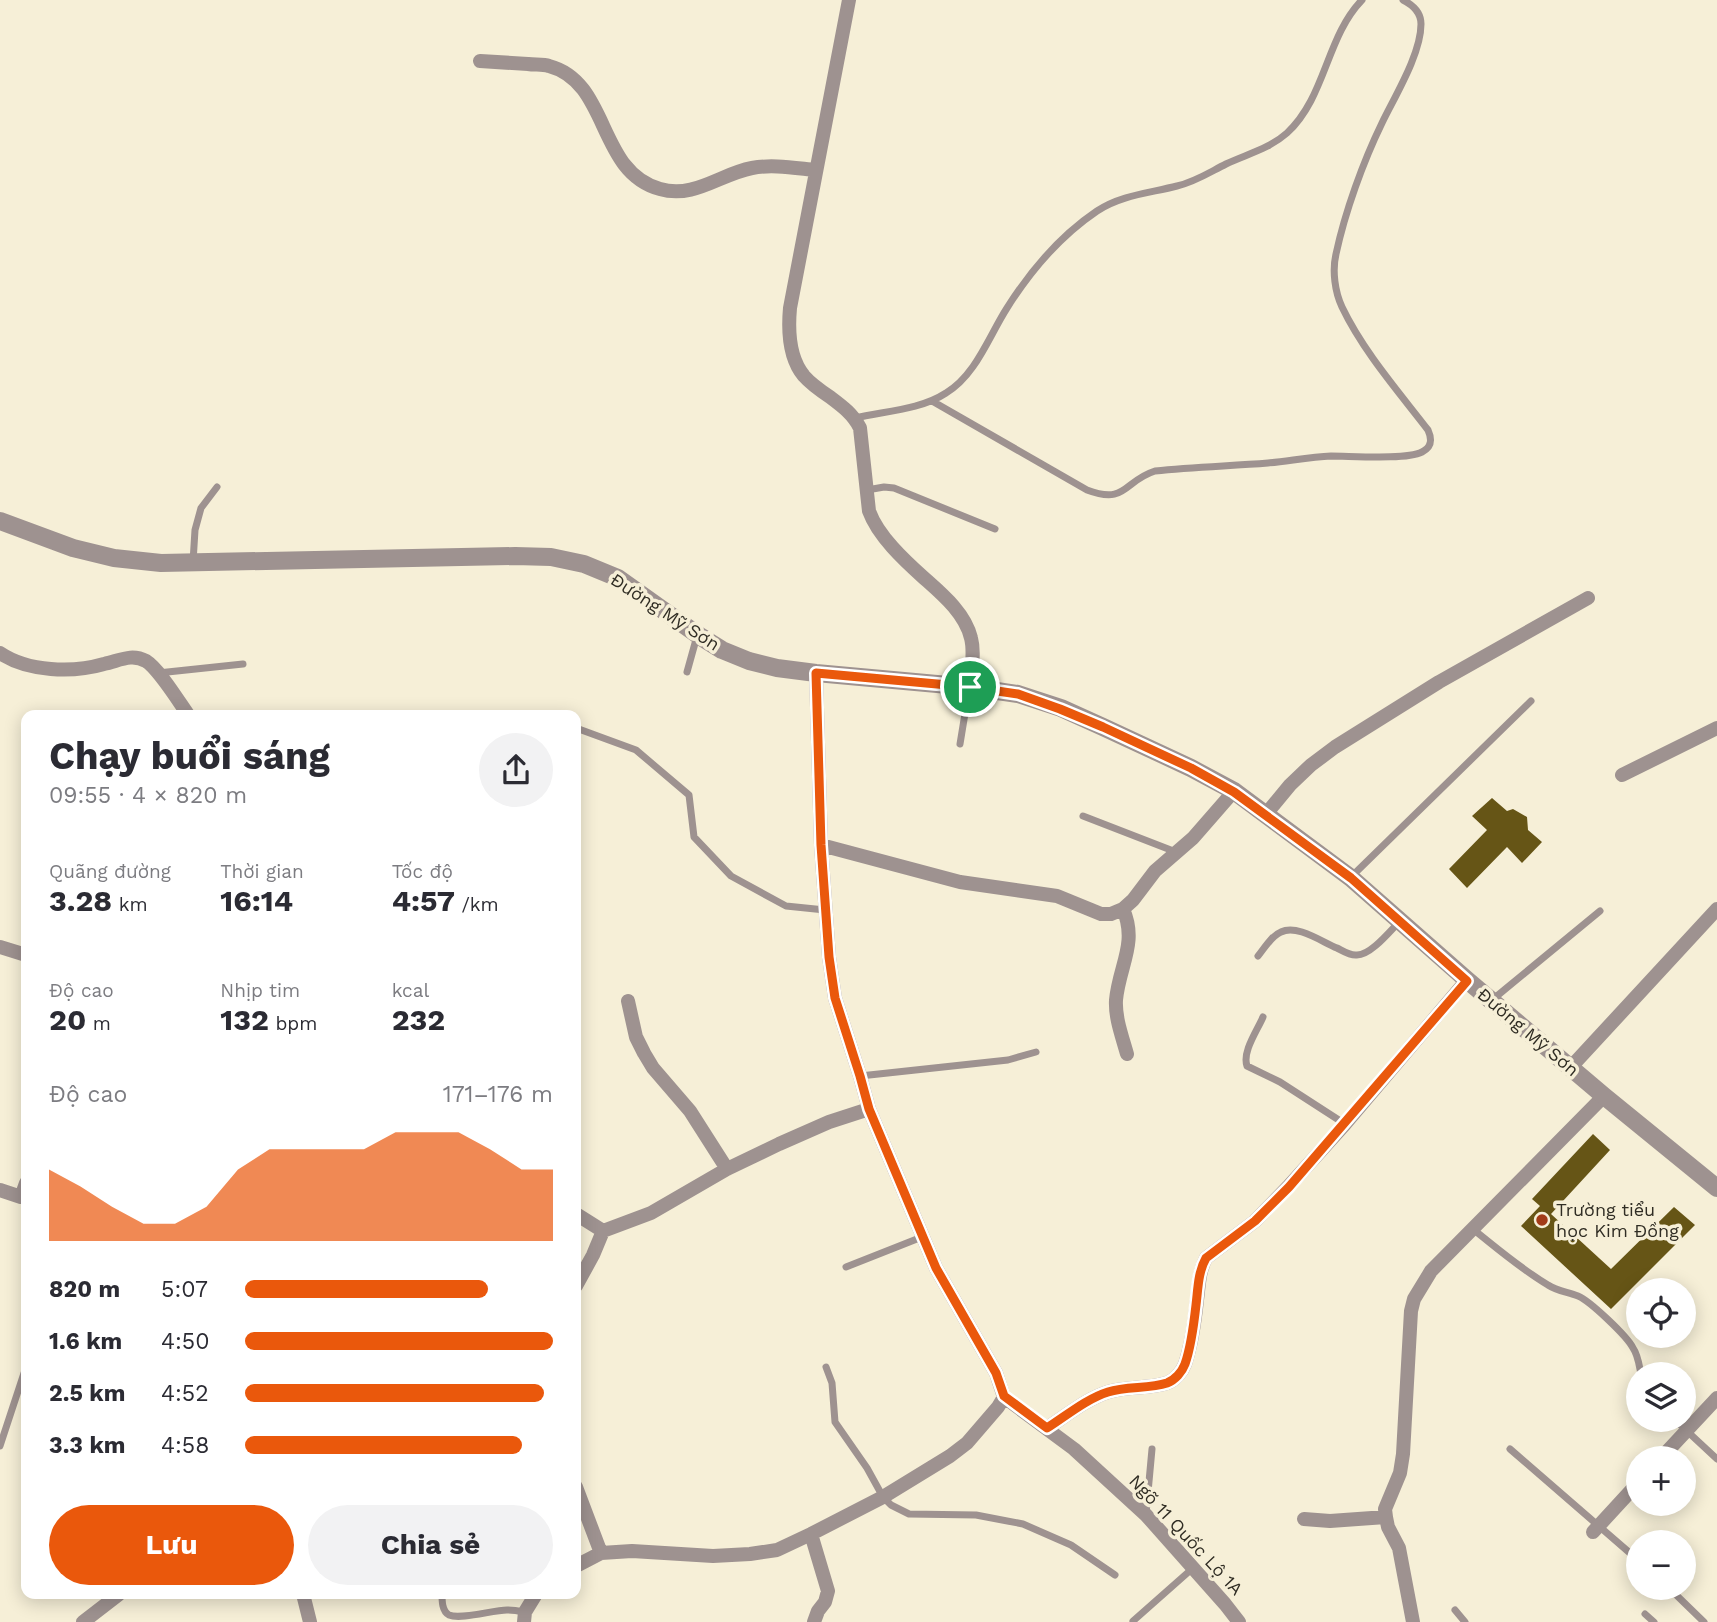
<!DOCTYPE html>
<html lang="vi">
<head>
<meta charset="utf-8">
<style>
	:root { --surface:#fff; --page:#f2f2f3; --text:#2b2b33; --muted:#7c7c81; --accent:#ea580c }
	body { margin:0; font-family:"Work Sans",sans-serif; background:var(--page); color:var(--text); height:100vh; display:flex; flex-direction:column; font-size:26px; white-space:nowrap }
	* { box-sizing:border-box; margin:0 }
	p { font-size:23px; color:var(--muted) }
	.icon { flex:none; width:38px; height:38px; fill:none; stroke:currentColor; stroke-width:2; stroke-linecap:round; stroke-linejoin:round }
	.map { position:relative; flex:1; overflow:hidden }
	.drawer { position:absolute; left:21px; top:710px; width:560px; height:889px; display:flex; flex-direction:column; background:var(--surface); border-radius:14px; box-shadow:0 4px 18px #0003 }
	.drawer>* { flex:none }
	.fabs { position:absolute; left:1626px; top:1278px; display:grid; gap:14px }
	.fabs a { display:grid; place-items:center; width:70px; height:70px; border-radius:50%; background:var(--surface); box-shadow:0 4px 18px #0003; font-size:35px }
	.pin { position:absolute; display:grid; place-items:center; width:60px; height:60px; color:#fff; margin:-30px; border:4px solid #fff; border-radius:50%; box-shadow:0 2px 7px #0007 }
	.round { display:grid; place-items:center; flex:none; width:74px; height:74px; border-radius:37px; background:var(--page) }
	.summary { display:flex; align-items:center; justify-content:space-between; height:119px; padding:0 28px }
	h1 { font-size:38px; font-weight:700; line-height:52px }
	.figures { display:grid; grid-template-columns:repeat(3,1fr); gap:10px; height:119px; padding:7px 28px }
	.figures div { display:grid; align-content:center }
	.figures b { font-size:30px; font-weight:700 }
	.figures small { font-size:19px; font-weight:400 }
	.figures p { font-size:19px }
	.chart { height:196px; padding:14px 28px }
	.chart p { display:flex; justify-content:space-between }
	.chart svg { width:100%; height:126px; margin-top:7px; fill:var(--accent); opacity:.7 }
	.button { display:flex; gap:14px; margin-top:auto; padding:14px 28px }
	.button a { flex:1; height:80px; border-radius:42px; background:var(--accent); color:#fff; font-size:28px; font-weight:700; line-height:80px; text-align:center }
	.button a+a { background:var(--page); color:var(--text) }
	ul { padding:0 28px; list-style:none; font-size:23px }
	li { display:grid; grid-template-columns:112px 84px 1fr; align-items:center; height:52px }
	li i { height:18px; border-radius:9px; background:var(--accent) }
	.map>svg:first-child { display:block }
	.building { fill:#665516 }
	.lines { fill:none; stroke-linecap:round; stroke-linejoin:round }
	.service { stroke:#9e9290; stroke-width:7 }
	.minor { stroke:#9e9290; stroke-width:14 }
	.tertiary { stroke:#9e9290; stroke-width:18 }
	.route-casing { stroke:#fff; stroke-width:14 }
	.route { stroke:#ea580c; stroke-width:9 }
	.poi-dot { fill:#a23b17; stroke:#f6efd7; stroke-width:2.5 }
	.labels { text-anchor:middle; stroke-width:7; stroke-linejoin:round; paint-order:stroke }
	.street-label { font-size:18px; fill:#302d24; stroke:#f6efd7 }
	.poi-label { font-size:18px; fill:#302d24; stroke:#f6efd7; text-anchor:start }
</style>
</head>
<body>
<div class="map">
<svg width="1717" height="1622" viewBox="0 0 1717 1622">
	<rect width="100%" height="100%" fill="#f6efd7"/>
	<path class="building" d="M1492 798 1507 811 1513 809 1527 817 1528 830 1542 842 1522 863 1507 847 1467 888 1449 869 1487 830 1472 816Z
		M1593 1134 1610 1150 1551 1214 1611 1269 1674 1207 1695 1225 1611 1309 1521 1226 1540 1206 1532 1199Z"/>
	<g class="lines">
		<path class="service" d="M932 401 1087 490C1127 505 1123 481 1155 471 1193 467 1230 466 1268 463 1289 461 1310 457 1331 456 1352 456 1406 460 1422 452 1432 447 1432 439 1428 430 1398 391 1363 351 1342 307 1335 292 1332 271 1336 254 1345 212 1363 162 1382 123 1395 96 1421 54 1421 24 1421 12 1413 5 1403 0
			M855 418C885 411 920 410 946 393 976 375 989 336 1007 308 1031 270 1060 236 1097 211 1121 195 1150 193 1177 186 1195 182 1210 172 1226 164 1247 154 1269 149 1287 133 1326 97 1326 37 1362 0
			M867 490 884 487 894 488 995 529
			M193 562 195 530 201 508 217 487
			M687 672 697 636
			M158 673 243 664
			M576 728 636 750 689 795 694 837 731 876 786 906 825 910
			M960 744 969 689
			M1083 816 1176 852
			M1351 877 1531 701
			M1258 956C1264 949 1271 936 1281 932 1297 924 1322 942 1337 948 1343 951 1350 956 1357 955 1371 955 1390 931 1400 921
			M1492 1000 1600 911
			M1263 1017C1257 1031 1242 1052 1247 1066L1280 1082 1345 1124
			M860 1076 1008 1060 1036 1052
			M1474 1230C1498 1249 1521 1269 1548 1285 1557 1291 1568 1292 1578 1296 1590 1301 1627 1336 1633 1348 1638 1355 1639 1365 1641 1374
			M846 1267 922 1237
			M826 1367 832 1383 835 1422 867 1468 883 1497 891 1505 909 1514 976 1515 1023 1524 1071 1545 1115 1575
			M1674 1419 1717 1459
			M0 1446 26 1367
			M1510 1449 1638 1560
			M1146 1514 1152 1449
			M1668 1587 1704 1622
			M442 1594C442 1601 442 1611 449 1615 461 1620 493 1610 507 1610 513 1610 519 1611 524 1612
			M1455 1610 1465 1622
			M1645 1614 1654 1622
			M1133 1621 1193 1568"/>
		<path class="minor" d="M849 0 790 308C788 330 789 358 804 376 811 384 821 391 830 397 842 406 853 414 860 428L869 511C878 536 904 560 924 578 942 594 965 613 971 638 975 653 971 671 970 687
			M480 61C496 62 512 63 528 64 535 65 543 64 549 66 610 82 597 172 660 189 694 199 720 174 752 168 772 164 795 168 816 170
			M0 653C28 672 73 673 104 664 119 661 131 653 146 661 159 669 179 702 189 716
			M1622 775 1717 728
			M1266 814 1290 785 1311 765 1335 747 1439 682 1588 598
			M821 845 960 882 1057 896 1101 914H1111L1123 909 1133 900 1155 871 1193 838 1234 791
			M1123 909C1138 943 1119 966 1116 1000 1115 1018 1122 1036 1127 1054
			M0 947 26 955
			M628 1001 636 1037 644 1053 653 1068 690 1111 727 1169
			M1571 1067 1717 909
			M0 1190 21 1197 26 1183
			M576 1214 603 1231
			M576 1286 593 1255 603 1231 651 1213 727 1169 779 1144 829 1122 869 1109
			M1004 1397 1074 1449 1146 1515 1225 1604 1239 1622
			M1047 1428C1066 1416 1086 1399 1108 1392 1127 1386 1149 1389 1167 1383 1175 1380 1182 1372 1185 1364 1191 1346 1195 1319 1197 1300 1199 1285 1199 1271 1206 1258L1255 1221 1288 1187 1345 1124 1467 980
			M1661 1458 1717 1398
			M576 1487 601 1553
			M1304 1519 1330 1521 1386 1517
			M1593 1532 1638 1483
			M811 1534 828 1591 825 1602 818 1611 814 1622
			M576 1566 601 1553 632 1551 713 1556 750 1554 777 1550 811 1534 883 1497 950 1456 967 1443 998 1407 1004 1397 996 1373 936 1268 869 1109 860 1076 835 998 829 957 821 845 816 673
			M303 1594 310 1622
			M83 1622 118 1595
			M524 1622 525 1612 536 1594
			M1413 1622 1399 1548 1388 1527 1386 1517 1385 1509 1400 1473 1403 1454 1411 1311 1414 1299 1431 1271 1604 1096"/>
		<path class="tertiary" d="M0 521 73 548 114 558 161 563 515 556 551 557 584 564 618 578 698 635 722 650 749 661 777 668 816 673 970 687 1018 694 1061 708 1103 727 1191 768 1234 791 1351 878 1467 980 1604 1096 1717 1188"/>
	</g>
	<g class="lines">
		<defs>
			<path id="route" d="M816 673 970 687 1018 694 1060 709 1103 727 1191 768 1234 792 1351 878 1467 981 1289 1187 1255 1221 1206 1258C1198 1272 1198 1289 1196 1305 1194 1323 1191 1347 1185 1364 1182 1372 1175 1380 1167 1383 1149 1389 1127 1386 1108 1392 1086 1399 1066 1416 1047 1428L1004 1396 996 1373 936 1268 869 1109 860 1076 835 998 829 957 821 845Z"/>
		</defs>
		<use href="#route" class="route-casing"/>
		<use href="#route" class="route"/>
	</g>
	<circle class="poi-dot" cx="1542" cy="1220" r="7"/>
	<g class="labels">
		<g class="street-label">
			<text transform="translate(665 612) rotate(33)" y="6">Đường Mỹ Sơn</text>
			<text transform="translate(1528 1032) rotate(40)" y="6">Đường Mỹ Sơn</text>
			<text transform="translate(1186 1535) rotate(47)" y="6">Ngõ 11 Quốc Lộ 1A</text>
		</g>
		<g class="poi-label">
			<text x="1556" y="1216">Trường tiểu<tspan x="1556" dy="21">học Kim Đồng</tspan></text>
		</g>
	</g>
</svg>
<div class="fabs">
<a><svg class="icon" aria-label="locate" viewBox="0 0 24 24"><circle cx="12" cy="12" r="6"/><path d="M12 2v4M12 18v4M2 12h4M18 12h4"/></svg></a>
<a><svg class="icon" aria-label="layers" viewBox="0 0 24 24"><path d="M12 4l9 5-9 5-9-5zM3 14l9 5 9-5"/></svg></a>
<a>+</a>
<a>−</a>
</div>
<div class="pin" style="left:970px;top:687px;background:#1e9e55"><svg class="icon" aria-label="arrive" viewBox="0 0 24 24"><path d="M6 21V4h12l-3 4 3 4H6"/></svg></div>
<section class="drawer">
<div class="summary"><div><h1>Chạy buổi sáng</h1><p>09:55 · 4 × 820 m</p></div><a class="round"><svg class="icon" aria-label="share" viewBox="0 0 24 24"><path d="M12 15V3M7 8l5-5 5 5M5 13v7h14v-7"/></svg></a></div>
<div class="figures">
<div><p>Quãng đường</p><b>3.28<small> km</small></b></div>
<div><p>Thời gian</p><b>16:14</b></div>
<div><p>Tốc độ</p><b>4:57<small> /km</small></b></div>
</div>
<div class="figures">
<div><p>Độ cao</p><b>20<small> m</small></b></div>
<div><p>Nhịp tim</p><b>132<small> bpm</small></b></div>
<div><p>kcal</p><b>232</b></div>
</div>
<div class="chart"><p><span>Độ cao</span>171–176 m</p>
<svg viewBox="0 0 160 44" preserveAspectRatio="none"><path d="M0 44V19L10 25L20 32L30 38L40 38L50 32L60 19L70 12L80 12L90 12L100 12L110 6L120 6L130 6L140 12L150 19L160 19V44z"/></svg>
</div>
<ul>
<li><b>820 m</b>5:07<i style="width:79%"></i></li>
<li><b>1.6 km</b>4:50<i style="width:100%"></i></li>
<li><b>2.5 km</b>4:52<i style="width:97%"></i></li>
<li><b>3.3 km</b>4:58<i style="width:90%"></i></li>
</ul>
<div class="button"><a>Lưu</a><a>Chia sẻ</a></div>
</section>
</div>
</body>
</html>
